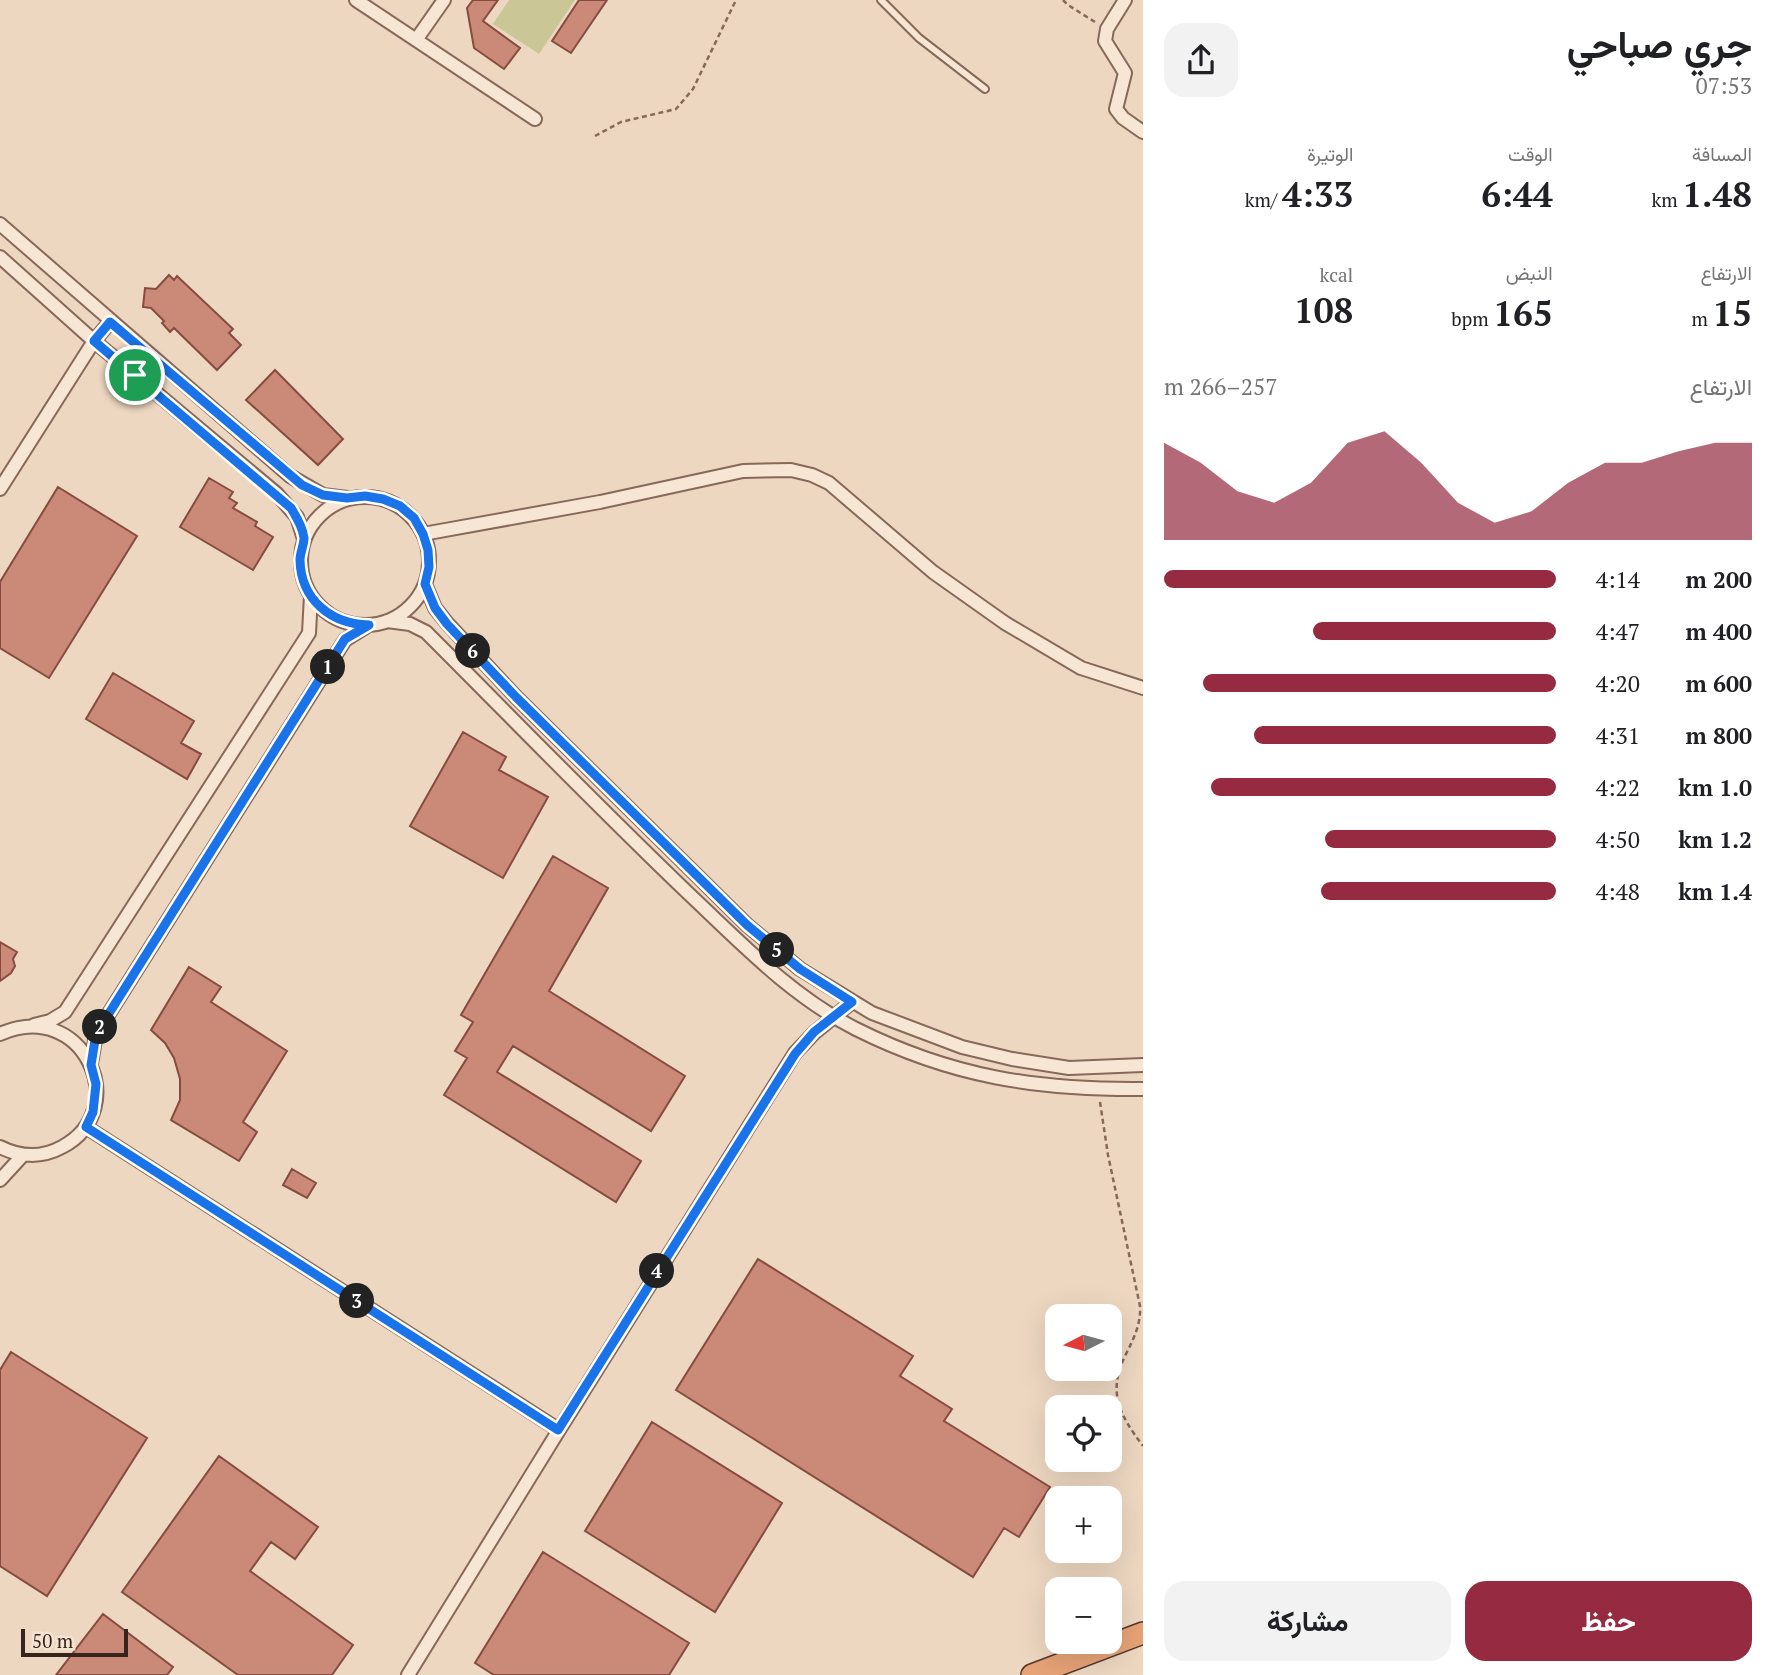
<!DOCTYPE html>
<html lang="ar">
<head>
<meta charset="utf-8">
<style>
	:root { --surface:#fff; --page:#f2f2f2; --text:#202124; --muted:#757577; --accent:#952a41 }
	body { margin:0; font-family:"PT Serif",Vazirmatn,serif; background:var(--page); color:var(--text); direction:rtl; height:100vh; display:flex; flex-direction:column; font-size:26px; white-space:nowrap }
	* { box-sizing:border-box; margin:0 }
	p { font-size:23px; color:var(--muted) }
	.icon { flex:none; width:38px; height:38px; fill:none; stroke:currentColor; stroke-width:2; stroke-linecap:round; stroke-linejoin:round }
	.map { position:relative; flex:1; overflow:hidden; direction:ltr }
	.panel { display:flex; flex-direction:column; background:var(--surface); width:630px }
	.panel>* { flex:none }
	.needle { width:46px; rotate:264deg }
	.fabs { position:absolute; left:1045px; top:1304px; display:grid; gap:14px }
	.fabs a { display:grid; place-items:center; width:77px; height:77px; border-radius:14px; background:var(--surface); box-shadow:0 7px 28px #0002; font-size:35px }
	.scale { position:absolute; left:21px; bottom:18px; width:107px; box-sizing:border-box; padding-left:7px; border:4px solid #37241d; border-top:0; font-size:19px; line-height:24px; white-space:nowrap; color:#37241d; -webkit-text-stroke:5px #f5e3d1; paint-order:stroke }
	.pin { position:absolute; display:grid; place-items:center; width:60px; height:60px; color:#fff; margin:-30px; border:4px solid #fff; border-radius:50%; box-shadow:0 2px 7px #0007 }
	.km { position:absolute; width:35px; height:35px; margin:-18px; border-radius:50%; background:#222; color:#fff; font-size:19px; line-height:35px; text-align:center }
	.round { display:grid; place-items:center; flex:none; width:74px; height:74px; border-radius:21px; background:var(--page) }
	.head { display:flex; align-items:center; justify-content:space-between; height:119px; padding:0 21px }
	h1 { font-size:38px; font-weight:700; line-height:52px }
	.metrics { display:grid; grid-template-columns:repeat(3,1fr); gap:10px; height:119px; padding:7px 21px }
	.metrics div { display:grid; align-content:center }
	.metrics b { font-size:35px; font-weight:700 }
	.metrics small { font-size:19px; font-weight:400 }
	.metrics p { font-size:19px }
	.chart { height:196px; padding:14px 21px }
	.chart p { display:flex; justify-content:space-between }
	.chart svg { width:100%; height:126px; margin-top:7px; fill:var(--accent); opacity:.7 }
	.button { display:flex; gap:14px; margin-top:auto; padding:14px 21px }
	.button a { flex:1; height:80px; border-radius:21px; background:var(--accent); color:#fff; font-size:28px; font-weight:700; line-height:80px; text-align:center }
	.button a+a { background:var(--page); color:var(--text) }
	ul { padding:0 21px; list-style:none; font-size:23px }
	li { display:grid; grid-template-columns:112px 84px 1fr; align-items:center; height:52px }
	li i { height:18px; border-radius:9px; background:var(--accent) }
	main { display:flex; flex:1; min-height:0 }
	.map>svg:first-child { display:block }
	.green { fill:#cbc696 }
	.building { fill:#cb8978; stroke:#864c3f; stroke-width:2 }
	.lines { fill:none; stroke-linecap:round; stroke-linejoin:round }
	.service-casing { stroke:#876859; stroke-width:10 }
	.minor-casing { stroke:#876859; stroke-width:16 }
	.trunk-casing { stroke:#54372d; stroke-width:24 }
	.path { stroke:#876859; stroke-width:2.5; stroke-dasharray:5 3.5; stroke-linecap:butt }
	.service { stroke:#f8e6d4; stroke-width:6 }
	.minor { stroke:#f8e6d4; stroke-width:12 }
	.trunk { stroke:#e6a376; stroke-width:21 }
	.route-casing { stroke:#fff; stroke-width:14 }
	.route { stroke:#1a73e8; stroke-width:9 }
</style>
</head>
<body>
<main>
<section class="panel">
<div class="head"><div><h1>جري صباحي</h1><p>07:53</p></div><a class="round"><svg class="icon" aria-label="share" viewBox="0 0 24 24"><path d="M12 15V3M7 8l5-5 5 5M5 13v7h14v-7"/></svg></a></div>
<div class="metrics">
<div><p>المسافة</p><b>1.48<small> km</small></b></div>
<div><p>الوقت</p><b>6:44</b></div>
<div><p>الوتيرة</p><b>4:33<small> /km</small></b></div>
</div>
<div class="metrics">
<div><p>الارتفاع</p><b>15<small> m</small></b></div>
<div><p>النبض</p><b>165<small> bpm</small></b></div>
<div><p>kcal</p><b>108</b></div>
</div>
<div class="chart"><p><span>الارتفاع</span>257–266 m</p>
<svg viewBox="0 0 160 44" preserveAspectRatio="none"><path d="M0 44V10L10 17L20 27L30 31L40 24L50 10L60 6L70 17L80 31L90 38L100 34L110 24L120 17L130 17L140 13L150 10L160 10V44z"/></svg>
</div>
<ul>
<li><b>200 m</b>4:14<i style="width:100%"></i></li>
<li><b>400 m</b>4:47<i style="width:62%"></i></li>
<li><b>600 m</b>4:20<i style="width:90%"></i></li>
<li><b>800 m</b>4:31<i style="width:77%"></i></li>
<li><b>1.0 km</b>4:22<i style="width:88%"></i></li>
<li><b>1.2 km</b>4:50<i style="width:59%"></i></li>
<li><b>1.4 km</b>4:48<i style="width:60%"></i></li>
</ul>
<div class="button"><a>حفظ</a><a>مشاركة</a></div>
</section>
<div class="map">
<svg width="1143" height="1675" viewBox="0 0 1143 1675">
	<rect width="100%" height="100%" fill="#edd7c1"/>
	<path class="green" d="M509 0H575L539 54 493 24Z"/>
	<path class="building" d="M473 0H498L483 21 520 48 504 69 474 48 467 8Z
		M579 0H607L571 53 552 41Z
		M169 275 174 280 177 276 233 329 229 333 241 345 217 370 174 328 170 332 162 323 164 321 151 308 143 307 145 288 156 289Z
		M275 370 343 439 318 465 246 400Z
		M209 478 233 492 229 498 237 503 233 508 257 522 255 526 273 537 253 570 180 527Z
		M58 487 137 536 49 678 0 648V582Z
		M113 673 194 721 181 743 201 754 187 779 86 719Z
		M463 732 506 757 499 770 548 797 503 878 410 826Z
		M553 856 608 888 549 991 685 1076 651 1131 513 1046 497 1072 641 1161 616 1202 444 1095 467 1058 455 1051 473 1022 461 1015Z
		M0 942 17 952 13 959 15 966 11 973 0 981Z
		M189 967 221 987 211 1002 287 1051 243 1122 257 1132 239 1161 171 1120 180 1100V1079L174 1058 165 1043 151 1030Z
		M292 1169 316 1183 307 1198 283 1185Z
		M758 1259 913 1356 900 1376 952 1409 944 1421 1050 1487 1019 1537 1004 1528 973 1577 676 1390Z
		M11 1352 147 1438 47 1596 0 1566V1370Z
		M652 1422 782 1503 715 1612 585 1531Z
		M219 1456 318 1527 295 1559 271 1542 250 1571 353 1645 332 1675H238L122 1592Z
		M543 1552 689 1643 669 1675H494L475 1663Z
		M103 1614 173 1667 167 1675H56Z"/>
	<g class="lines">
		<defs>
			<path id="service" d="M881 0 919 38 985 89"/>
			<path id="minor" d="M356 0 535 119
				M1125 0 1107 29 1105 41 1125 73 1116 109 1123 118 1143 132
				M416 40 444 0
				M0 224 290 476 323 495 347 498
				M0 257 94 341 277 494 297 517 304 539
				M0 489 94 341 110 322
				M301 561a64 64 0 1 1 128 0a64 64 0 1 1-128 0Z
				M423 534 600 502 743 471 791 470 812 475 829 483 933 572 1005 623 1081 668 1143 688
				M425 584 435 608 447 623 516 697 747 925 800 969 872 1013 962 1047 1012 1059 1069 1068 1143 1065
				M387 621 410 624 426 632C513 719 599 808 688 893 741 943 791 996 856 1029 952 1077 1037 1090 1143 1089
				M34 1025 50 1021 65 1012 309 633 311 595
				M0 1034C83 997 134 1109 62 1147 42 1158 20 1157 0 1147
				M91 1064 96 1034 345 640 369 625
				M86 1127 559 1430
				M0 1180 23 1155
				M408 1675 559 1430 795 1053 814 1033 852 1002"/>
			<path id="trunk" d="M1032 1675 1143 1633"/>
		</defs>
		<use href="#service" class="service-casing"/>
		<use href="#minor" class="minor-casing"/>
		<use href="#trunk" class="trunk-casing"/>
		<path class="path" d="M1063 0 1068 5 1095 22
			M595 136 621 122 676 109 693 89 736 0
			M1100 1102 1108 1155 1140 1306C1141 1324 1134 1338 1126 1354 1107 1392 1119 1414 1143 1446"/>
		<use href="#service" class="service"/>
		<use href="#minor" class="minor"/>
		<use href="#trunk" class="trunk"/>
	</g>
	<g class="lines">
		<defs>
			<path id="route" d="M110 322 302 485 323 495 347 498 365 496 383 499 400 506 414 518 423 534 428 550 429 567 425 584 435 608 447 624 516 697 747 925 800 969 852 1002 814 1032 795 1054 558 1430 86 1127 93 1112 96 1084 91 1065 96 1034 345 639 369 625C331 624 301 600 300 560 300 553 304 545 304 538 303 528 296 516 291 508L94 341Z"/>
		</defs>
		<use href="#route" class="route-casing"/>
		<use href="#route" class="route"/>
	</g>
</svg>
<div class="fabs">
<a><svg class="needle" viewBox="-14 -14 28 28"><path d="M0-13l5 13h-10z" fill="#e53935"/><path d="M0 13l5-13h-10z" fill="#757577"/></svg></a>
<a><svg class="icon" aria-label="locate" viewBox="0 0 24 24"><circle cx="12" cy="12" r="6"/><path d="M12 2v4M12 18v4M2 12h4M18 12h4"/></svg></a>
<a>+</a>
<a>−</a>
</div>
<div class="scale">50 m</div>
<div class="pin" style="left:135px;top:375px;background:#1e9e55"><svg class="icon" aria-label="arrive" viewBox="0 0 24 24"><path d="M6 21V4h12l-3 4 3 4H6"/></svg></div>
<b class="km" style="left:328px;top:667px">1</b>
<b class="km" style="left:100px;top:1027px">2</b>
<b class="km" style="left:357px;top:1301px">3</b>
<b class="km" style="left:657px;top:1271px">4</b>
<b class="km" style="left:777px;top:950px">5</b>
<b class="km" style="left:473px;top:651px">6</b>
</div>
</main>
</body>
</html>
